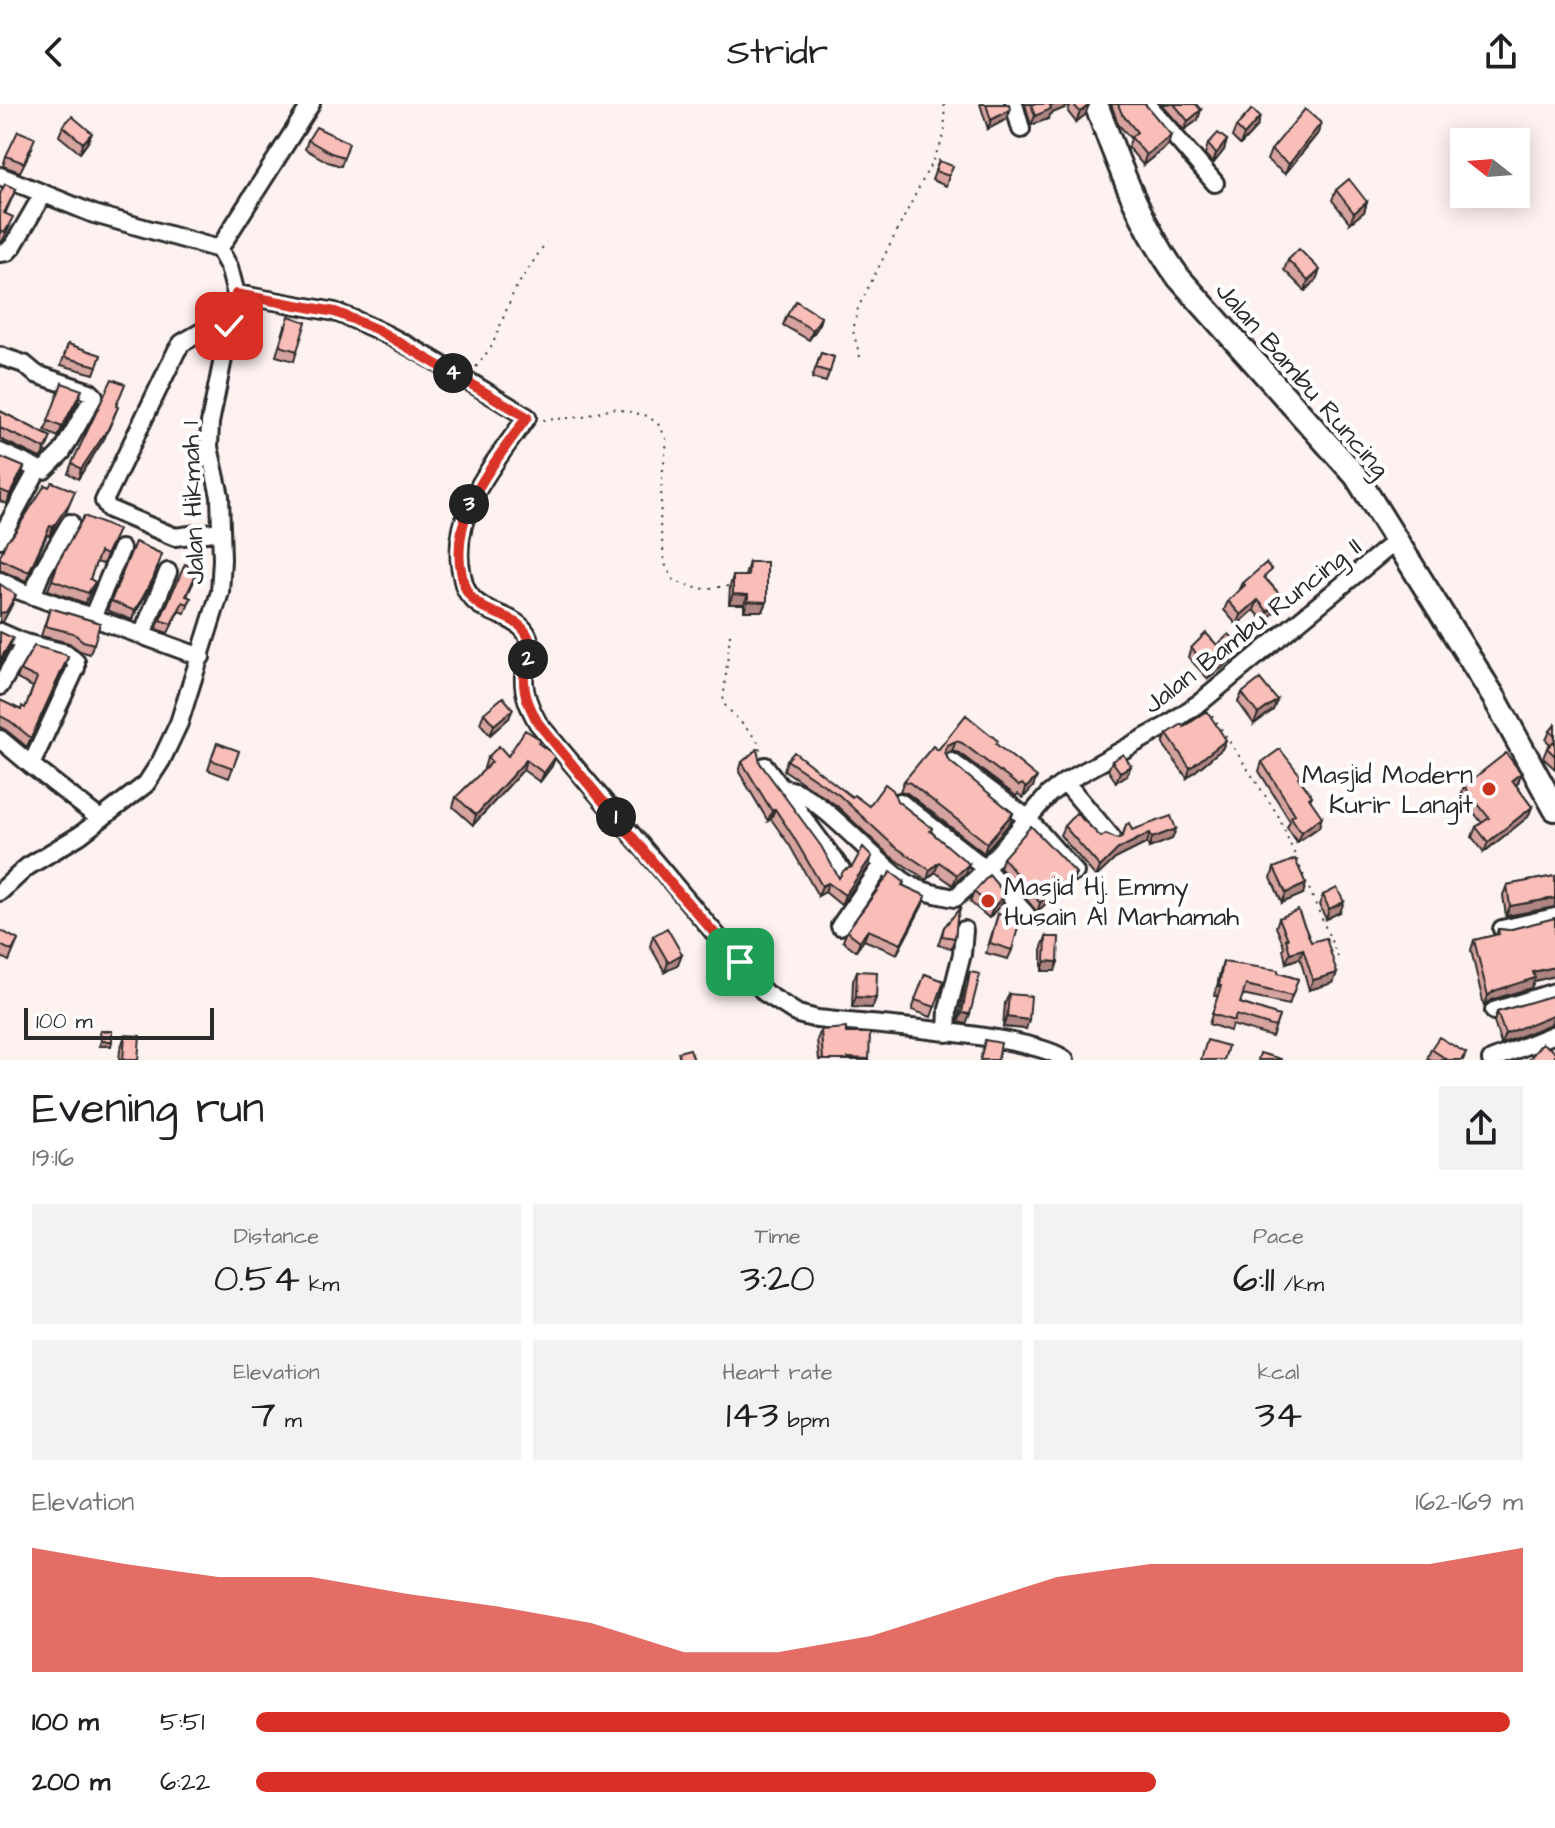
<!DOCTYPE html>
<html lang="en">
<head>
<meta charset="utf-8">
<style>
	:root { --surface:#fff; --page:#f2f2f2; --text:#202124; --muted:#757577; --accent:#d93025 }
	body { margin:0; font-family:"Architects Daughter",sans-serif; background:var(--page); color:var(--text); height:100vh; display:flex; flex-direction:column; font-size:30px; white-space:nowrap }
	* { box-sizing:border-box; margin:0 }
	p { font-size:26px; color:var(--muted) }
	.icon { flex:none; width:44px; height:44px; fill:none; stroke:currentColor; stroke-width:2; stroke-linecap:round; stroke-linejoin:round }
	.map { position:relative; height:956px; overflow:hidden }
	.sheet { display:flex; flex-direction:column; background:var(--surface); flex:1 }
	.sheet>* { flex:none }
	.needle { width:52px; rotate:287deg }
	.controls { position:absolute; left:1450px; top:24px; display:grid; gap:16px }
	.controls a { display:grid; place-items:center; width:80px; height:80px; border-radius:0px; background:var(--surface); box-shadow:0 4px 20px #0003; font-size:40px }
	.scale { position:absolute; left:24px; bottom:20px; width:190px; box-sizing:border-box; padding-left:8px; border:4px solid #2b2b2b; border-top:0; font-size:22px; line-height:28px; white-space:nowrap; color:#2b2b2b; -webkit-text-stroke:6px #fff; paint-order:stroke }
	.pin { position:absolute; display:grid; place-items:center; width:68px; height:68px; color:#fff; margin:-34px; border-radius:16px; box-shadow:0 4px 12px #0006 }
	.km { position:absolute; width:40px; height:40px; margin:-20px; border-radius:50%; background:#222; color:#fff; font-size:22px; line-height:40px; text-align:center }
	.round { display:grid; place-items:center; flex:none; width:84px; height:84px; border-radius:0px; background:var(--page) }
	.overview { display:flex; align-items:center; justify-content:space-between; height:136px; padding:0 32px }
	h1 { font-size:44px; font-weight:600; line-height:60px }
	.figures { display:grid; grid-template-columns:repeat(3,1fr); gap:12px; height:136px; padding:8px 32px }
	.figures div { display:grid; align-content:center; border-radius:0px; background:var(--page); text-align:center }
	.figures b { font-size:40px; font-weight:600 }
	.figures small { font-size:22px; font-weight:400 }
	.figures p { font-size:22px }
	.chart { height:224px; padding:16px 32px }
	.chart p { display:flex; justify-content:space-between }
	.chart svg { width:100%; height:144px; margin-top:8px; fill:var(--accent); opacity:.7 }
	ul { padding:0 32px; list-style:none; font-size:26px }
	li { display:grid; grid-template-columns:128px 96px 1fr; align-items:center; height:60px }
	li i { height:20px; border-radius:10px; background:var(--accent) }
	header { display:flex; justify-content:space-between; align-items:center; height:104px; padding:0 32px; background:var(--surface); font-size:36px; font-weight:600 }
	.map>svg:first-child { display:block }
	.lines { fill:none; stroke-linecap:round; stroke-linejoin:round }
	.street-casing { stroke:#2b2b2b; stroke-width:22 }
	.secondary-casing { stroke:#2b2b2b; stroke-width:28 }
	.path { stroke:#2b2b2b; stroke-width:2; stroke-dasharray:2 6; stroke-linecap:butt }
	.street { stroke:#fff; stroke-width:16 }
	.secondary { stroke:#fff; stroke-width:22 }
	.wall { fill:#d7a39f; stroke:#2b2b2b; stroke-width:2 }
	.shaded-wall { fill:#af8582; stroke:#2b2b2b; stroke-width:2 }
	.building { fill:#fabeb9; stroke:#2b2b2b; stroke-width:2 }
	.route-casing { stroke:#fff; stroke-width:16 }
	.route { stroke:#d93025; stroke-width:10 }
	.poi-dot { fill:#c8321e; stroke:#fff; stroke-width:3 }
	.labels { text-anchor:middle; stroke-width:8; stroke-linejoin:round; paint-order:stroke }
	.street-label { font-size:26px; fill:#2b2b2b; stroke:#fff }
	.poi-label { font-size:26px; fill:#2b2b2b; stroke:#fff; text-anchor:end }
</style>
</head>
<body>
<header><svg class="icon" aria-label="back" viewBox="0 0 24 24"><path d="M15 5l-7 7 7 7"/></svg>Stridr<svg class="icon" aria-label="share" viewBox="0 0 24 24"><path d="M12 15V3M7 8l5-5 5 5M5 13v7h14v-7"/></svg></header>
<div class="map">
<svg width="1555" height="956" viewBox="0 0 1555 956">
	<rect width="100%" height="100%" fill="#fef2f1"/>
	<filter id="ink" filterUnits="userSpaceOnUse"><feTurbulence type="fractalNoise" baseFrequency=".0125" numOctaves="2"/><feDisplacementMap in="SourceGraphic" scale="16" xChannelSelector="R" yChannelSelector="G"/><feConvolveMatrix kernelMatrix="1 2 1 2 8 2 1 2 1" color-interpolation-filters="sRGB"/></filter>
	<g filter="url(#ink)">
		<g class="lines">
			<defs>
				<path id="street" d="M1014 0 1021 25
					M1147 0 1215 79
					M0 72 94 110 219 145
					M0 149 7 148 13 142 43 90
					M236 190 335 208C403 233 465 276 527 313 496 358 454 402 460 460 462 472 463 485 472 494 485 510 511 510 524 526 536 541 525 557 524 573 523 590 530 605 538 619L765 889 798 910 817 915C861 920 1038 931 1065 956
					M0 252 24 260 36 270 90 288 94 292 62 348 44 366 38 365 0 435
					M0 348 38 365
					M221 427 175 433 109 405 104 397 177 246 182 239 217 219 229 222
					M0 477 20 487 201 553
					M32 492 42 467 70 419
					M92 514 121 445
					M0 528 25 539 66 549 76 558V564L31 661 0 635
					M142 531 168 468
					M0 582 25 539
					M952 658 1027 714 1075 768
					M31 661 100 715
					M765 662 841 765
					M1065 678 1112 734
					M783 685C813 681 881 767 912 782 925 789 941 791 955 794L977 774 1049 690 1065 678 1166 622 1202 597 1397 436
					M900 698 985 764 1026 810
					M0 788 27 763 80 731 146 680 161 657 179 619 220 488 222 455 220 392 209 343 210 319 236 190 229 163 219 145 311 0
					M840 822 883 760
					M1502 825 1555 813
					M1494 907 1555 888
					M947 929 948 905 962 850 964 826
					M1491 956 1555 930"/>
				<path id="secondary" d="M1096 0C1119 61 1140 121 1179 174L1356 372 1495 595 1555 705"/>
			</defs>
			<use href="#street" class="street-casing"/>
			<use href="#secondary" class="secondary-casing"/>
			<path class="path" d="M860 253 853 227 858 204 942 38 945 26 944 0
				M476 263 492 242 514 187 546 138
				M543 316 583 313 612 304 648 312 660 322 667 337 662 373 660 421 665 460 674 477 699 485 729 482
				M730 530 723 599 757 636 761 649
				M1212 611 1278 711 1338 853"/>
			<use href="#street" class="street"/>
			<use href="#secondary" class="secondary"/>
		</g>
		<path class="wall" d="M980 0H1009L1010 6 1007 15 988 25Z
			M1025 0H1069V2L1050 10 1048 15 1031 21Z
			M1071 0H1088L1085 11 1076 18 1068 8Z
			M1111 0H1145L1168 41 1143 61 1128 43 1131 35 1118 20Z
			M1161 0H1196L1198 16 1184 26Z
			M63 22 88 38 80 49 59 32Z
			M1236 23H1257L1240 41 1232 33Z
			M1318 29 1285 70 1267 56 1271 46Z
			M308 36 349 39 341 62 328 58 305 45Z
			M1227 36 1224 46 1213 60 1205 50 1208 40Z
			M32 44 20 68 3 62 6 52Z
			M939 57 949 72 946 82 932 76Z
			M16 85 5 110 10 122 2 138 0 137V90Z
			M1336 86 1367 98 1364 108 1350 119 1332 96Z
			M1288 156 1316 176 1305 187 1284 166Z
			M787 211 821 213 818 223 809 236 783 221Z
			M285 222 297 247 294 257 276 252Z
			M68 240 101 251 94 270 61 261Z
			M821 249 834 253 826 278 812 274Z
			M62 279 78 296 58 333 45 327Z
			M116 302 114 313 104 335 78 375 68 369 72 359Z
			M0 307 51 333 43 351 40 354 0 335Z
			M0 353 24 363 21 373 7 400 0 397Z
			M66 409 49 432 47 431 26 477 0 466V452Z
			M114 436 103 460 96 458 90 475 95 478 85 499 48 486 59 457Z
			M135 438 162 450 149 484 132 516 107 506Z
			M749 458 767 498 763 507H744V500H729L730 482 733 472H745Z
			M195 475 187 492 191 494 185 509 179 507 168 529 156 525 160 516Z
			M1268 477 1282 493 1279 503 1265 518 1254 506 1237 521 1224 506 1228 497 1240 485 1243 479Z
			M50 504 100 519 90 550 80 547 69 539 41 532Z
			M1217 541 1237 552 1208 575 1188 553 1191 544Z
			M68 553 65 562 27 643 6 626 0 623V596L21 606 25 604 33 583 17 575 20 566Z
			M1242 589 1277 596 1273 606 1254 620 1238 598Z
			M484 609 509 614 490 631 480 619Z
			M966 611 1033 683 1023 694 1018 690 1016 692 959 649 952 647 946 650 948 656 1013 709 1010 719 984 749 907 689 900 687 904 677 938 646Z
			M1555 621V665L1543 654 1547 644 1550 640 1546 636 1550 627Z
			M1167 630 1226 636 1222 645 1187 674 1163 640Z
			M540 635 538 639 552 662 540 678 523 666 473 721 453 703 456 693 485 665 484 664 487 654 508 652Z
			M217 639 239 647 229 674 208 666Z
			M787 656 869 702 897 697 932 724 931 727 966 769 953 781 935 768 927 776 890 752 836 701 784 666Z
			M1112 657 1127 671 1116 678 1108 666Z
			M742 658 760 659 839 774 869 762 841 801 825 788 818 792 790 742 771 715 768 717 739 668Z
			M1262 658 1299 674 1312 692 1310 696 1319 723 1297 738 1287 723 1290 717 1259 667Z
			M1521 669 1518 679 1516 681 1532 703 1528 713 1484 748 1472 733 1476 723 1482 719 1461 692 1464 682Z
			M1126 721 1132 726 1176 725 1172 735 1149 744 1147 739 1115 755 1096 773 1060 731 1064 722 1101 733 1117 735 1122 733Z
			M1003 754 1076 769 1072 778 1058 791 1057 789 1037 808 1000 764Z
			M1274 764 1303 790 1282 799 1271 774Z
			M1555 772V803L1506 812 1503 791 1507 781Z
			M904 778 903 782 926 792 922 802 897 850 864 836 856 847 843 837 847 827Z
			M974 788 1002 799 989 814 970 798Z
			M1323 791 1340 808 1326 815 1319 801Z
			M998 810 1012 846 1008 855 986 849Z
			M1279 814 1311 838 1337 869 1333 879 1309 886 1300 854 1286 859 1283 845 1284 842 1276 823Z
			M1555 814V872L1534 877 1531 884 1491 896 1484 902 1471 846 1474 836 1496 831 1498 825 1508 826Z
			M957 815 955 834 951 844 938 841 944 823Z
			M0 826 18 836 9 857 0 852Z
			M653 832 678 860 665 868 650 842Z
			M1046 833 1055 867H1042V843Z
			M1223 858 1278 869 1298 875 1289 901 1242 891 1240 899 1279 912 1272 933 1232 921 1230 927 1209 920 1218 892H1215L1220 868Z
			M857 867 876 894 872 904 852 903 853 877Z
			M970 868 966 920 958 918 966 877Z
			M925 870 944 877 931 913 912 906Z
			M1009 890 1026 925 1003 923 1005 899Z
			M1555 891V921L1551 920 1501 940 1494 918 1497 908Z
			M821 926 846 929 869 956H819L817 936Z
			M125 931 138 956H119L120 946Z
			M1431 945 1466 949 1463 956H1429L1427 955Z"/>
		<path class="shaded-wall" d="M1055 0H1069V2L1050 10 1048 15 1031 21 1035 12Z
			M1089 1 1085 11 1076 18 1080 8Z
			M1010 6 1007 15 988 25 991 16Z
			M1201 6 1198 16 1184 26 1188 17Z
			M1260 13 1257 23 1240 41 1244 31Z
			M1321 19 1318 29 1285 70 1289 60Z
			M92 29 88 38 80 49 83 39Z
			M1171 31 1168 41 1143 61 1146 51Z
			M1227 36 1224 46 1213 60 1216 50Z
			M1367 98 1364 108 1350 119 1354 109Z
			M1320 166 1316 176 1305 187 1308 177Z
			M821 213 818 223 809 236 813 226Z
			M82 286 78 296 58 333 62 323Z
			M118 303 104 335 78 375 81 365Z
			M24 363 21 373 7 400 10 390Z
			M75 387 66 409 49 432 53 423Z
			M153 475 149 484 132 516 135 507Z
			M733 490 748 491 744 500H729Z
			M16 491 12 501 3 518H0V509Z
			M1282 493 1279 503 1265 518 1268 508Z
			M1258 496 1254 506 1237 521 1241 511Z
			M748 497 767 498 763 507H744Z
			M13 534 9 544 0 560V556Z
			M1240 542 1237 552 1208 575 1212 566Z
			M68 553 65 562 27 643 31 634Z
			M1277 596 1273 606 1254 620 1258 610Z
			M513 605 509 614 490 631 494 621Z
			M1226 636 1222 645 1187 674 1190 664Z
			M956 637 952 647 944 651 947 641Z
			M556 652 552 662 540 678 544 669Z
			M526 656 523 666 473 721 476 711Z
			M1131 662 1127 671 1116 678 1120 668Z
			M1521 669 1518 679 1509 686 1512 676Z
			M1037 673 1033 683 1023 694 1026 684Z
			M1532 703 1528 713 1484 748 1488 738Z
			M775 705 771 715 768 717 772 707Z
			M1013 709 1010 719 984 749 987 739Z
			M1322 713 1319 723 1297 738 1301 728Z
			M1176 725 1172 735 1149 744 1152 734Z
			M1150 729 1147 739 1115 755 1096 773 1100 763 1118 745Z
			M872 752 869 762 841 801 845 791Z
			M939 758 935 768 927 776 930 766Z
			M969 760 966 769 953 781 957 771Z
			M1076 769 1072 778 1058 791 1062 781Z
			M828 779 825 788 818 792 822 782Z
			M1060 779 1057 789 1037 808 1040 799Z
			M1306 780 1303 790 1282 799 1286 789Z
			M1005 790 1002 799 989 814 993 804Z
			M926 792 922 802 897 850 901 840Z
			M1555 794V803L1506 812 1510 802Z
			M1344 798 1340 808 1326 815 1329 805Z
			M868 826 864 836 856 847 860 837Z
			M1303 845 1300 854 1286 859 1290 849Z
			M682 850 678 860 665 868 668 858Z
			M1045 857 1058 858 1055 867H1042Z
			M1555 863V872L1534 877 1531 884 1491 896 1484 902 1488 892 1494 887 1533 868Z
			M1337 869 1333 879 1309 886 1313 876Z
			M856 893 876 894 872 904 852 903Z
			M962 909 970 910 966 920 958 918Z
			M1554 910 1551 920 1501 940 1505 930Z
			M1007 913 1029 916 1026 925 1003 923Z
			M101 937H112L111 942H99Z"/>
		<path class="building" d="M986 0H1009L1010 6 991 16Z
			M1031 0H1055L1050 2 1051 5 1035 12Z
			M1073 0H1088L1089 1 1080 8Z
			M1118 0H1145L1171 31 1146 51 1131 33 1137 28 1122 10Z
			M1174 0H1196L1201 6 1188 17Z
			M1252 5 1260 13 1244 31 1236 23Z
			M1305 5 1321 19 1289 60 1271 46Z
			M72 12 92 29 83 39 63 22Z
			M316 23 349 39 344 53 331 49 308 36Z
			M18 27 35 34 24 59 6 52Z
			M1218 29 1227 36 1216 50 1208 40Z
			M939 57 953 62 949 72 935 67Z
			M1349 75 1367 98 1354 109 1336 86Z
			M5 80 16 85 4 109 13 113 5 128 0 126V90Z
			M1299 145 1320 166 1308 177 1288 156Z
			M796 197 821 213 813 226 787 211Z
			M289 212 306 218 297 247 280 242Z
			M68 240 101 251 97 262 64 253Z
			M821 249 834 253 830 268 816 264Z
			M112 275 125 280 116 302 118 303 108 325 81 365 72 359Z
			M62 279 82 286 62 323 48 317Z
			M0 307 51 333 47 342 44 344 0 324Z
			M0 353 24 363 10 390 0 386Z
			M52 378 75 387 69 400 53 423 50 422 29 468 0 455V452L7 436 13 431 45 381 49 383Z
			M84 412 118 426 106 451 100 448 90 475 95 478 88 489 52 476 59 457Z
			M135 438 162 450 153 475 135 507 111 497Z
			M749 458H767V498L748 497V491L733 490V472H748Z
			M1266 459 1272 466 1264 473 1282 493 1268 508 1258 496 1241 511 1228 497 1245 481 1243 479Z
			M185 460 198 466 186 492 191 494 188 500 183 498 171 520 160 516Z
			M0 480 16 491 6 508 0 509Z
			M50 504 100 519 94 540 83 537 73 529 45 522Z
			M0 528 13 534 0 556Z
			M1206 529 1217 541 1229 530 1240 542 1212 566 1191 544Z
			M34 542 64 550 68 553 31 634 10 617 0 612V596L21 606 22 602 25 604 37 574 20 566Z
			M1260 575 1277 596 1258 610 1242 589Z
			M503 593 513 605 494 621 484 609Z
			M1207 607 1226 636 1190 664 1167 630 1182 620 1184 623Z
			M966 611 998 637 996 640 1037 673 1026 684 1022 680 1019 682 962 639 956 637 947 641 945 648 948 656 1013 709 987 739 910 679 904 677 933 642 938 646Z
			M1555 621V632L1550 627Z
			M525 626 540 635 538 639 556 652 544 669 526 656 476 711 456 693 492 658 487 654 499 642 508 652Z
			M1555 636V652L1547 644Z
			M217 639 239 647 233 664 211 656Z
			M757 645 760 659 821 742 839 774 844 766 852 763 863 743 872 752 845 791 828 779 822 782 793 732 775 705 772 707 742 658Z
			M1280 645 1300 671 1298 673 1312 692 1309 694 1322 713 1301 728 1291 713 1295 710 1262 658Z
			M794 648 852 693 854 691 869 702 885 680 893 686 897 697 932 724 930 727 969 760 957 771 939 758 930 766 894 742 839 691 787 656Z
			M1506 649 1521 669 1512 676 1532 703 1488 738 1476 723 1489 714 1464 682Z
			M1123 650 1131 662 1120 668 1112 657Z
			M1076 709 1101 733 1106 730 1117 735 1123 732 1126 721 1129 719 1132 726 1171 712 1176 725 1152 734 1150 729 1118 745 1100 763 1064 722Z
			M1031 722 1076 769 1062 781 1060 779 1040 799 1003 754Z
			M1295 755 1306 780 1286 789 1274 764Z
			M891 768 904 778 902 781 926 792 901 840 868 826 860 837 847 827Z
			M989 771 1005 790 993 804 974 788Z
			M1555 772V794L1510 802 1507 781Z
			M1337 784 1344 798 1329 805 1323 791Z
			M961 803 957 815 955 834 942 832 944 823Z
			M1298 806 1311 838 1326 834 1337 869 1313 876 1303 845 1290 849 1286 835H1288L1279 814Z
			M998 810 1020 816 1012 846 990 839Z
			M1555 814V863L1533 868 1535 874 1494 887 1488 892 1474 836 1499 830 1498 825 1508 826Z
			M667 824 682 850 668 858 653 832Z
			M0 826 18 836 12 847 0 841Z
			M1046 833H1059L1058 858 1045 857Z
			M1223 858 1278 866V869L1298 875 1292 892 1246 881 1240 899 1279 912 1275 923 1236 911 1234 917 1212 910 1221 882H1219Z
			M857 867 877 868 876 894 856 893Z
			M970 868 980 870 970 910 962 909Z
			M925 870 944 877 935 903 915 896Z
			M1009 890 1031 892 1029 916 1007 913Z
			M1555 891V910L1505 930 1497 908Z
			M846 924V929H870L869 955 848 954V956H823L821 926Z
			M100 927H112V937H101Z
			M125 931 140 932 138 956H123Z
			M1439 933 1466 949 1461 956H1448L1431 945Z
			M985 936 1001 939 998 956H980Z
			M1207 936 1228 942 1224 956H1201Z
			M1542 939 1555 948V954L1553 956H1529Z
			M690 945 694 956H680L678 948Z
			M1260 949 1281 955V956H1258Z"/>
	</g>
	<g class="lines" filter="url(#ink)">
		<defs>
			<path id="route" d="M229 222 236 190 335 208 350 214 378 226 527 313C496 358 454 402 460 460 462 472 463 485 472 494 485 510 511 510 524 526 536 540 526 557 524 573 523 590 530 604 538 619L672 781 740 858"/>
		</defs>
		<use href="#route" class="route-casing"/>
		<use href="#route" class="route"/>
	</g>
	<g class="poi-dot">
		<circle cx="1489" cy="685" r="8"/>
		<circle cx="988" cy="797" r="8"/>
	</g>
	<g class="labels">
		<g class="street-label">
			<text transform="translate(1303 275) rotate(49)" y="9">Jalan Bambu Runcing</text>
			<text transform="translate(192 399) rotate(-92)" y="9">Jalan Hikmah 1</text>
			<text transform="translate(1252 521) rotate(-38)" y="9">Jalan Bambu Runcing II</text>
		</g>
		<g class="poi-label">
			<text x="1473" y="679">Masjid Modern<tspan x="1473" dy="30">Kurir Langit</tspan></text>
			<text x="1004" y="791" text-anchor="start">Masjid Hj. Emmy<tspan x="1004" dy="30">Husain Al Marhamah</tspan></text>
		</g>
	</g>
</svg>
<div class="controls">
<a><svg class="needle" viewBox="-14 -14 28 28"><path d="M0-13l5 13h-10z" fill="#e53935"/><path d="M0 13l5-13h-10z" fill="#757577"/></svg></a>
</div>
<div class="scale">100 m</div>
<div class="pin" style="left:740px;top:858px;background:#1e9e55"><svg class="icon" aria-label="arrive" viewBox="0 0 24 24"><path d="M6 21V4h12l-3 4 3 4H6"/></svg></div>
<div class="pin" style="left:229px;top:222px;background:#d93025"><svg class="icon" aria-label="check" viewBox="0 0 24 24"><path d="M5 12l5 5 9-10"/></svg></div>
<b class="km" style="left:616px;top:713px">1</b>
<b class="km" style="left:528px;top:555px">2</b>
<b class="km" style="left:469px;top:400px">3</b>
<b class="km" style="left:453px;top:269px">4</b>
</div>
<section class="sheet">
<div class="overview"><div><h1>Evening run</h1><p>19:16</p></div><a class="round"><svg class="icon" aria-label="share" viewBox="0 0 24 24"><path d="M12 15V3M7 8l5-5 5 5M5 13v7h14v-7"/></svg></a></div>
<div class="figures">
<div><p>Distance</p><b>0.54<small> km</small></b></div>
<div><p>Time</p><b>3:20</b></div>
<div><p>Pace</p><b>6:11<small> /km</small></b></div>
</div>
<div class="figures">
<div><p>Elevation</p><b>7<small> m</small></b></div>
<div><p>Heart rate</p><b>143<small> bpm</small></b></div>
<div><p>kcal</p><b>34</b></div>
</div>
<div class="chart"><p><span>Elevation</span>162–169 m</p>
<svg viewBox="0 0 160 44" preserveAspectRatio="none"><path d="M0 44V6L10 11L20 15L30 15L40 20L50 24L60 29L70 38L80 38L90 33L100 24L110 15L120 11L130 11L140 11L150 11L160 6V44z"/></svg>
</div>
<ul>
<li><b>100 m</b>5:51<i style="width:99%"></i></li>
<li><b>200 m</b>6:22<i style="width:71%"></i></li>
</ul>
</section>
</body>
</html>
